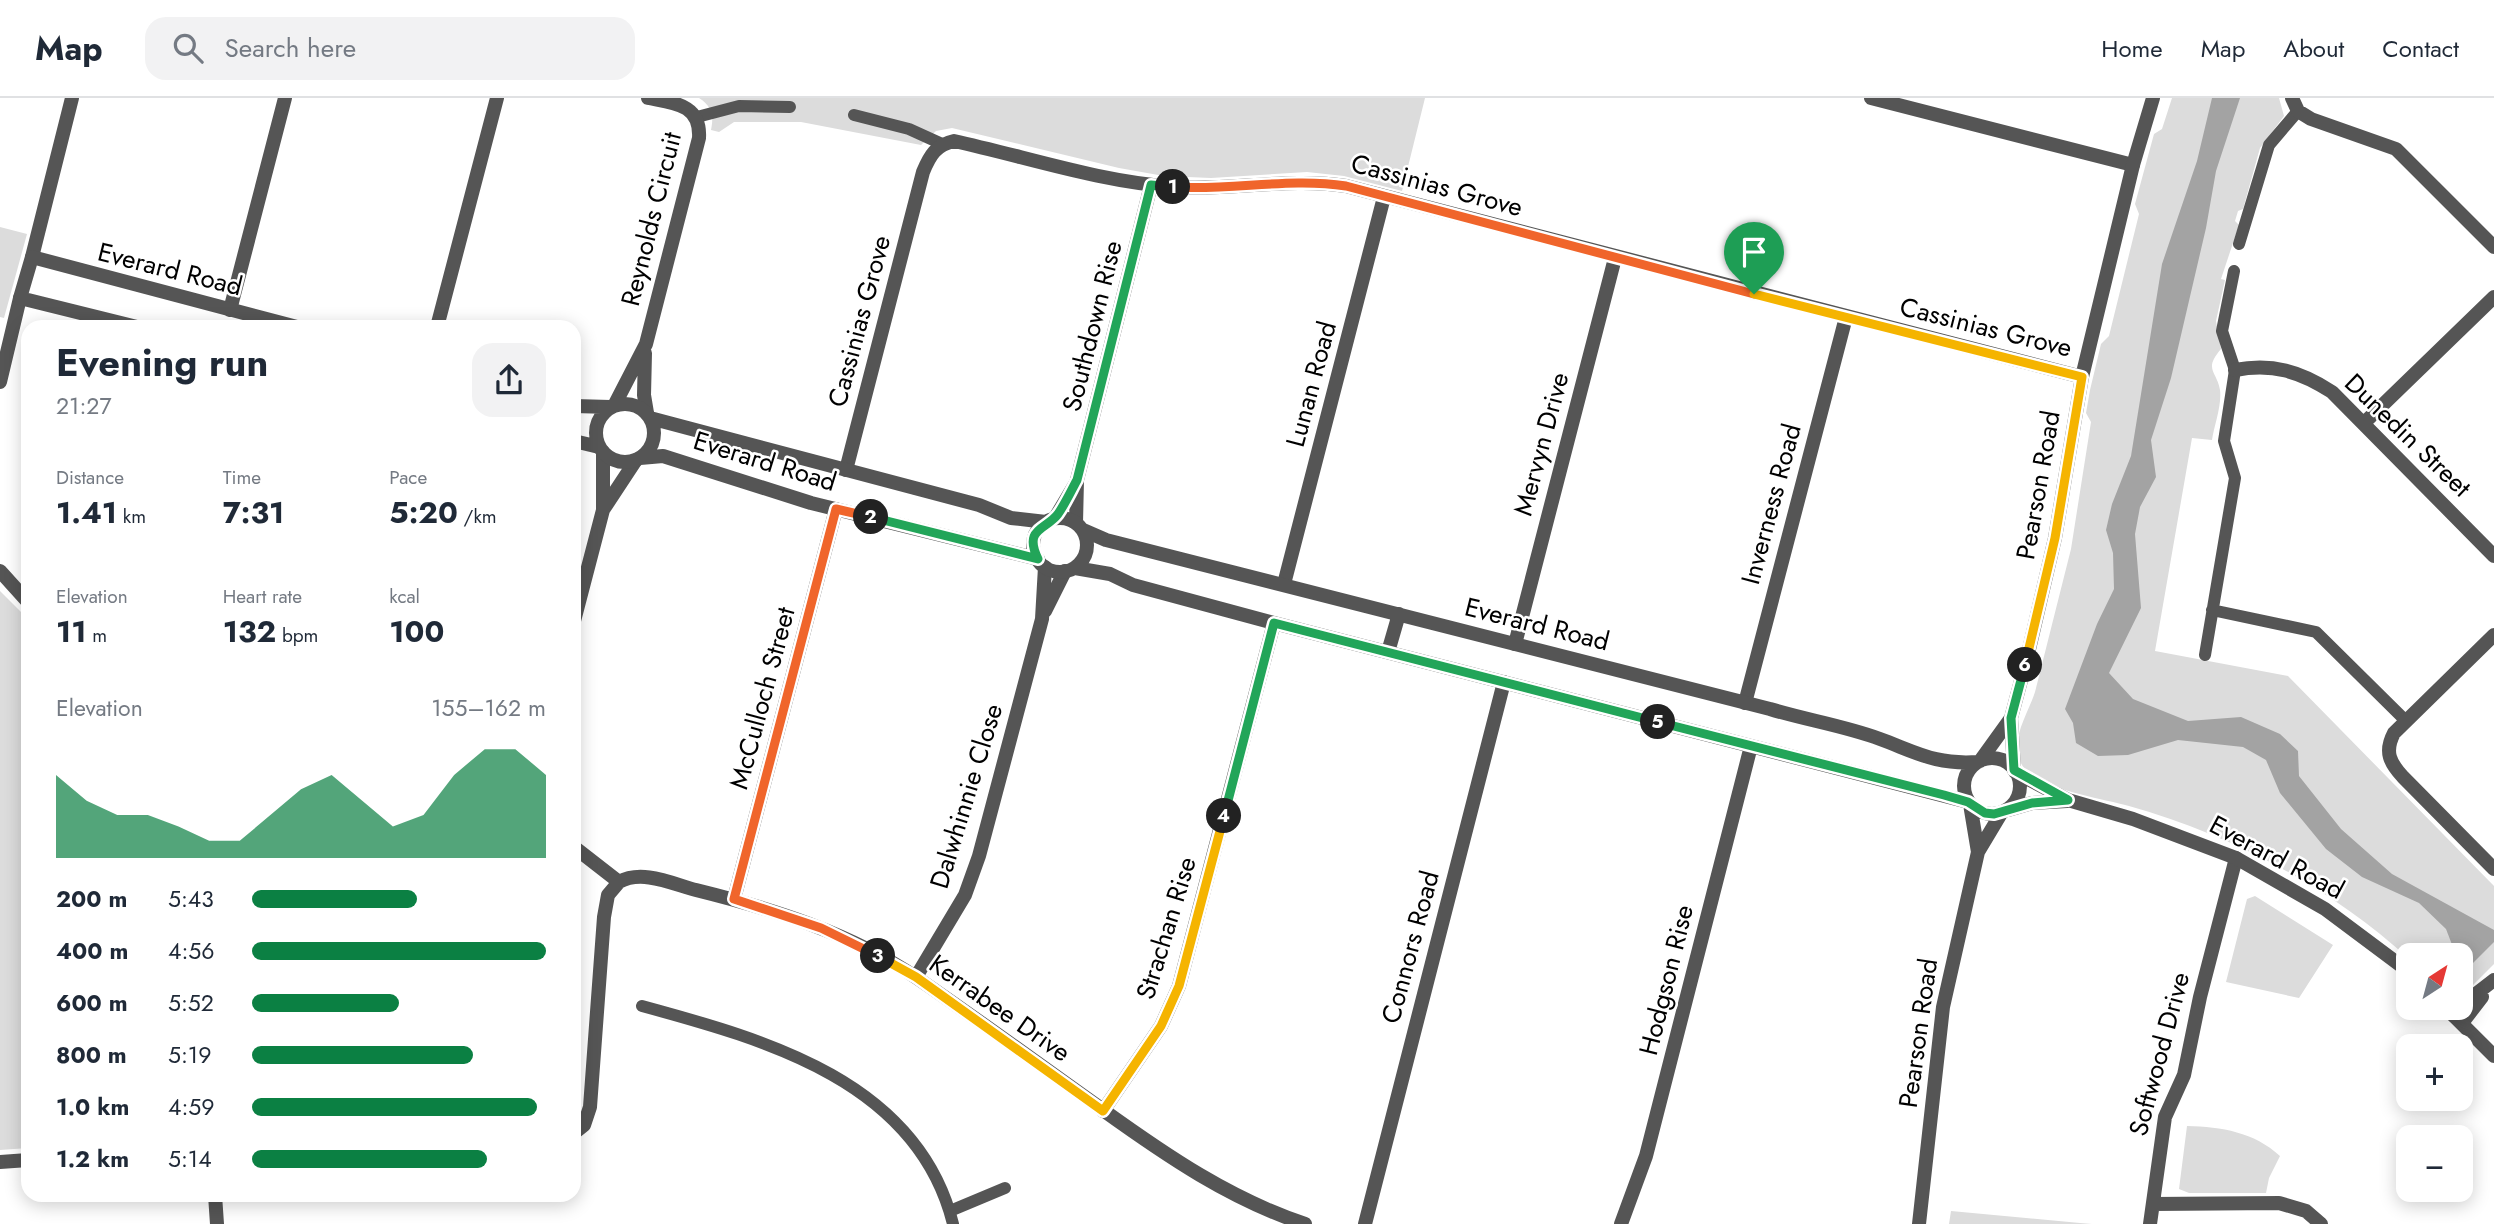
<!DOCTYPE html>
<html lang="en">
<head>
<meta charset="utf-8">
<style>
	:root { --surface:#fff; --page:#f2f2f3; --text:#1f2937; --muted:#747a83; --line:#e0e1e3; --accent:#0b8043 }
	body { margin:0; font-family:Jost,sans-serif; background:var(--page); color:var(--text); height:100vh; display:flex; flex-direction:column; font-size:26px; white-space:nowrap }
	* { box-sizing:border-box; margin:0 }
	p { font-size:23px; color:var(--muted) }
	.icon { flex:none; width:38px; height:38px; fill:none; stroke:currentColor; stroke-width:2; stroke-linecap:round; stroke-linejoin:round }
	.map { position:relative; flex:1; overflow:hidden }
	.panel { position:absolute; left:21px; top:222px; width:560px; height:882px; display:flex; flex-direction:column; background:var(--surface); border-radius:21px; box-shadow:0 4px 18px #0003 }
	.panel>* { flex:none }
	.needle { width:46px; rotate:36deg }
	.buttons { position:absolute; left:2396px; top:845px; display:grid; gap:14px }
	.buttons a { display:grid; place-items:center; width:77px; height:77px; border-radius:14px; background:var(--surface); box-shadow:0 4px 18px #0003; font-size:35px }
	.pin { position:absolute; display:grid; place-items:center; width:60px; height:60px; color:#fff; margin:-72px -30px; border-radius:50% 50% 50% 0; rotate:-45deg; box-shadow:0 0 7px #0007 }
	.pin .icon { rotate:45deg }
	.km { position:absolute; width:35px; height:35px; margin:-18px; border-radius:50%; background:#222; color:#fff; font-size:19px; line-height:35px; text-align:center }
	.round { display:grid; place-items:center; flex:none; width:74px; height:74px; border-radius:21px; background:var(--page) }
	.head { display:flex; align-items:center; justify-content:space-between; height:119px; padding:0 35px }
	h1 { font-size:38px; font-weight:700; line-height:52px }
	.figures { display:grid; grid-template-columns:repeat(3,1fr); gap:10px; height:119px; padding:7px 35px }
	.figures div { display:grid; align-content:center }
	.figures b { font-size:30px; font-weight:700 }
	.figures small { font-size:19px; font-weight:400 }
	.figures p { font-size:19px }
	.chart { height:196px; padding:14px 35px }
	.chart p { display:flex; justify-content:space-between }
	.chart svg { width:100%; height:126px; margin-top:7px; fill:var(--accent); opacity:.7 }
	ul { padding:0 35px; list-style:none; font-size:23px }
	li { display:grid; grid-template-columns:112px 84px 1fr; align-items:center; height:52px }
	li i { height:18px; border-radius:9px; background:var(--accent) }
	header { display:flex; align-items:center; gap:42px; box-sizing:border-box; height:98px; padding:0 35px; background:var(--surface); border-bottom:2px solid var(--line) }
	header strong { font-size:33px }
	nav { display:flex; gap:38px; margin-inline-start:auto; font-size:24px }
	.search { width:490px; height:63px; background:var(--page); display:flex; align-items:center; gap:18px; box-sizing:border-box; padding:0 24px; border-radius:21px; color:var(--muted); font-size:26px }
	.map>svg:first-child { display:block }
	.green { fill:#dcdcdc }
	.water { fill:#a3a3a3 }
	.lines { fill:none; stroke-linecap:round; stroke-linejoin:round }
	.service { stroke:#555; stroke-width:12 }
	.minor { stroke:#555; stroke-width:14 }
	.tertiary { stroke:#555; stroke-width:14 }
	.split-1-casing { stroke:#fff; stroke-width:14 }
	.split-2-casing { stroke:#fff; stroke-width:14 }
	.split-3-casing { stroke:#fff; stroke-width:14 }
	.split-4-casing { stroke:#fff; stroke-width:14 }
	.split-5-casing { stroke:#fff; stroke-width:14 }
	.split-6-casing { stroke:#fff; stroke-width:14 }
	.split-7-casing { stroke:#fff; stroke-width:14 }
	.split-1 { stroke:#f0652b; stroke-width:9 }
	.split-2 { stroke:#22a559; stroke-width:9 }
	.split-3 { stroke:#f0652b; stroke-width:9 }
	.split-4 { stroke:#f5b400; stroke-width:9 }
	.split-5 { stroke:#22a559; stroke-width:9 }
	.split-6 { stroke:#22a559; stroke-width:9 }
	.split-7 { stroke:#f5b400; stroke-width:9 }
	.labels { text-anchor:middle; stroke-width:5; stroke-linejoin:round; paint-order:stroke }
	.street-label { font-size:26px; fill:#000; stroke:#fff }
</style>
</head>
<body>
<header>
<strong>Map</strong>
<div class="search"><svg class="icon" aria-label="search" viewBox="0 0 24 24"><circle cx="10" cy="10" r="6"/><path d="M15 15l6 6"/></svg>Search here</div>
<nav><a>Home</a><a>Map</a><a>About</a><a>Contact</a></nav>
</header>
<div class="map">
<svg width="2494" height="1126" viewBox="0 0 2494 1126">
	<rect width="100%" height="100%" fill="#fff"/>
	<path class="green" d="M699 0H1425L1402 93 1344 78 1307 74 1211 80 1164 78 1119 70 952 30 936 33 921 47 801 24H734L719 34 711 32C714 18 712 8 699 0Z
		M2172 0H2279L2284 18 2260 50 2243 111 2238 113 2235 123 2239 127 2221 181 2225 182 2216 223 2221 251C2203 272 2217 273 2220 292 2222 307 2214 328 2212 342L2192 340 2155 553 2288 578 2494 788V866L2472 888 2461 895 2460 858H2408V860C2330 789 2230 736 2129 708 2102 700 2041 692 2024 670 2006 646 2028 617 2035 594L2071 451 2091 324 2086 315 2090 292 2101 246 2109 238 2139 116 2135 106 2154 36 2162 31Z
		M0 129 27 136 4 220 0 219Z
		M0 493 28 521V874L25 875 28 1050 0 1052Z
		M2255 798 2333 847 2299 900 2226 884 2247 801Z
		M2187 1028C2222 1029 2254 1034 2280 1058L2269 1080 2266 1095H2189L2179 1091Z
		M1951 1113 2080 1125 2092 1126H1949Z"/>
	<path class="water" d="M2212 0H2240L2216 73 2206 130 2171 280 2151 342 2156 379 2140 409 2135 436 2141 510 2109 575 2133 601 2188 623 2241 619 2280 636 2298 653 2299 678 2341 731 2392 776 2494 832V844L2469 869H2461L2460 858 2456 857 2446 831 2419 805 2362 779 2326 751 2280 695 2266 662 2243 649 2178 642 2128 657 2098 658 2076 645 2073 625 2065 611 2097 526 2114 491 2113 455 2106 432 2112 406 2131 358 2162 166 2197 63Z"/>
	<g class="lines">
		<path class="service" d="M854 17 909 31 942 46
			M697 19 739 8 790 9
			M2239 146 2269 47 2298 13
			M2212 512 2316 534 2406 623
			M2205 557 2235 380 2224 343 2235 272 2222 233 2234 173
			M642 908C767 942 918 984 953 1126
			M950 1113 1005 1090"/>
		<path class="minor" d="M1871 0 2133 67
			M2292 0 2298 13 2311 21 2396 51 2494 149
			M32 159 72 0
			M230 212 285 0
			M437 229 497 0
			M645 255 644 297 647 315
			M2235 272C2272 265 2300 273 2332 294L2494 458
			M0 284 20 200
			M615 306 646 246 699 40C701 6 674 5 648 0
			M2364 325 2494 199
			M603 354V411
			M846 372 923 74C930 57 936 47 954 43 1027 59 1100 84 1175 89 1232 93 1289 79 1346 88L2082 279
			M1055 420 1077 383
			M1076 425 1077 382 1151 87
			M0 473 28 504
			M1284 486 1384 99
			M1045 513 1065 473
			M574 523 603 412 636 362
			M2494 537 2394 635C2384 654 2390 665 2403 679L2494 771
			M1515 546 1615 160
			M1745 605 1846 219
			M574 749 619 784C642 771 673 786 696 792 773 811 850 835 917 880 980 923 1041 968 1103 1012 1167 1058 1230 1101 1305 1126
			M734 801 836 411
			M916 879 965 797 979 758 1042 521 1045 469
			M2454 918 2472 899 2494 882
			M2462 925 2482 899
			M1103 1013 1161 928 1179 888 1274 525
			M574 1035 584 1027 590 1009 604 819 608 797 619 784
			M0 1064 28 1062
			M215 1097 217 1126
			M2153 1106 2279 1105 2306 1113 2321 1126
			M1365 1126 1504 584
			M1621 1126 1646 1058 1751 648
			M2150 1126 2165 1019 2184 977 2200 899 2236 760"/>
		<path class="tertiary" d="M137 229 20 200 32 159 297 229
			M596 335a29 29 0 1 1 58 0a29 29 0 1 1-58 0Z
			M574 308 610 309
			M650 320 979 407 1011 420 1046 424
			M574 343 599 349
			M640 360 663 358 811 405 1038 461
			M1033 447a27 27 0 1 1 54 0a27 27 0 1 1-54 0Z
			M1083 432 1106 442 1770 611C1806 622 1845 628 1880 641 1918 655 1936 667 1978 664
			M1075 470 1110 476 1133 487 1274 525 1968 704
			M1388 554 1399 516
			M2011 620 2014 672
			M1964 688a28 28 0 1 1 56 0a28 28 0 1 1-56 0Z
			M1980 663 2011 620 2027 560 2055 440 2082 279 2133 67 2153 0
			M2015 674 2068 702 2133 721 2236 760 2325 811 2408 873
			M1970 706 1978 754
			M2008 712 2032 705 2067 703
			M2446 910 2494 958
			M1919 1126 1943 909 1978 754 2002 714"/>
	</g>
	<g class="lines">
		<defs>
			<path id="split-1" d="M1173 89C1232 93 1289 79 1346 88L1754 196"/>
			<path id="split-2" d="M871 419 1038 461C1023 430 1046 432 1058 416 1065 406 1071 393 1077 382L1151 87 1173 89"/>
			<path id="split-3" d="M871 419 836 411 734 801 821 830 878 858"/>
			<path id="split-4" d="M878 858 916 879 1103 1013 1161 928 1179 888 1224 718"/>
			<path id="split-5" d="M1224 718 1274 525 1658 624"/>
			<path id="split-6" d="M1658 624 1944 697 1968 704 1985 715 1994 716 2032 705 2068 702 2014 672 2011 620 2025 567"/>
			<path id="split-7" d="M1754 196 2082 279 2055 440 2025 567"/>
		</defs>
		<use href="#split-1" class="split-1-casing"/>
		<use href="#split-2" class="split-2-casing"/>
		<use href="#split-3" class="split-3-casing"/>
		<use href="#split-4" class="split-4-casing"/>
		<use href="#split-5" class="split-5-casing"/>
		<use href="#split-6" class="split-6-casing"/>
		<use href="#split-7" class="split-7-casing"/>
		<use href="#split-1" class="split-1"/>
		<use href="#split-2" class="split-2"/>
		<use href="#split-3" class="split-3"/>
		<use href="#split-4" class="split-4"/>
		<use href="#split-5" class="split-5"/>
		<use href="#split-6" class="split-6"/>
		<use href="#split-7" class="split-7"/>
	</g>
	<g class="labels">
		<g class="street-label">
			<text transform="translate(1437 87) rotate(15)" y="9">Cassinias Grove</text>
			<text transform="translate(651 121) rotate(-76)" y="9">Reynolds Circuit</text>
			<text transform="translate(170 171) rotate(14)" y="9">Everard Road</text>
			<text transform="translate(859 223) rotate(-75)" y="9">Cassinias Grove</text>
			<text transform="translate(1092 228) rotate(-76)" y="9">Southdown Rise</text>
			<text transform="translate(1986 229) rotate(14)" y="9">Cassinias Grove</text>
			<text transform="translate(1311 286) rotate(-75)" y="9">Lunan Road</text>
			<text transform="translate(2408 337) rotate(44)" y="9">Dunedin Street</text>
			<text transform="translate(1541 346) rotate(-75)" y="9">Mervyn Drive</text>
			<text transform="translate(765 363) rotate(17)" y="9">Everard Road</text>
			<text transform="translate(2038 387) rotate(-80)" y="9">Pearson Road</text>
			<text transform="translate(1771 406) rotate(-75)" y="9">Inverness Road</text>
			<text transform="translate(1537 526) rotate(14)" y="9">Everard Road</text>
			<text transform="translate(762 600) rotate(-75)" y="9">McCulloch Street</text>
			<text transform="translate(966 698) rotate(-73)" y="9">Dalwhinnie Close</text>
			<text transform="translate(2277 759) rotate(28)" y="9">Everard Road</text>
			<text transform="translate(1166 830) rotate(-73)" y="9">Strachan Rise</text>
			<text transform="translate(1410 849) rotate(-75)" y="9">Connors Road</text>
			<text transform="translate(1666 882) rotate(-76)" y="9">Hodgson Rise</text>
			<text transform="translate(1000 910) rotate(35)" y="9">Kerrabee Drive</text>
			<text transform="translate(1918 935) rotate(-82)" y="9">Pearson Road</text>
			<text transform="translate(2159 956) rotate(-75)" y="9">Softwood Drive</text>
		</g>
	</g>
</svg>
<div class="buttons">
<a><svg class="needle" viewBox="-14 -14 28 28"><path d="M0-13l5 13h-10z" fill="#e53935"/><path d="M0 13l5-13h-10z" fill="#747a83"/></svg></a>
<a>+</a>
<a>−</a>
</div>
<div class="pin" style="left:1754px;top:196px;background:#1e9e55"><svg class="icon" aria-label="arrive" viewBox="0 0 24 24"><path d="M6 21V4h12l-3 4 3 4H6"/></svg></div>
<b class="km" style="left:1173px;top:89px">1</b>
<b class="km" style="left:871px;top:419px">2</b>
<b class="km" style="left:878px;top:858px">3</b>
<b class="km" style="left:1224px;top:718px">4</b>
<b class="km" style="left:1658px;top:624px">5</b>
<b class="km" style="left:2025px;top:567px">6</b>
<section class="panel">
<div class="head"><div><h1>Evening run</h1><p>21:27</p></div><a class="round"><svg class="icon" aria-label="share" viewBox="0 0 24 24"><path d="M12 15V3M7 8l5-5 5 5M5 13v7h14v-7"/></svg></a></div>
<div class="figures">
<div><p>Distance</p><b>1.41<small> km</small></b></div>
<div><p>Time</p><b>7:31</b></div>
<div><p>Pace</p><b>5:20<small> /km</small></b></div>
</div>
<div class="figures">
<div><p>Elevation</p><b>11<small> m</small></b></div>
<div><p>Heart rate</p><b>132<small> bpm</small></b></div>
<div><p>kcal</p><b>100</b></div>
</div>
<div class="chart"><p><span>Elevation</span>155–162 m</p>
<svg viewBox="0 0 160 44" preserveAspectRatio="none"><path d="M0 44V15L10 24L20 29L30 29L40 33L50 38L60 38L70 29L80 20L90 15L100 24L110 33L120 29L130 15L140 6L150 6L160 15V44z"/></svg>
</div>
<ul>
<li><b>200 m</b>5:43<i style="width:56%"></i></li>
<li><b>400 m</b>4:56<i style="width:100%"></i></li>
<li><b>600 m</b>5:52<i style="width:50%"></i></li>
<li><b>800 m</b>5:19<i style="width:75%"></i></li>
<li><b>1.0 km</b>4:59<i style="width:97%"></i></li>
<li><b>1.2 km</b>5:14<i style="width:80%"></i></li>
</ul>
</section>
</div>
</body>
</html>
